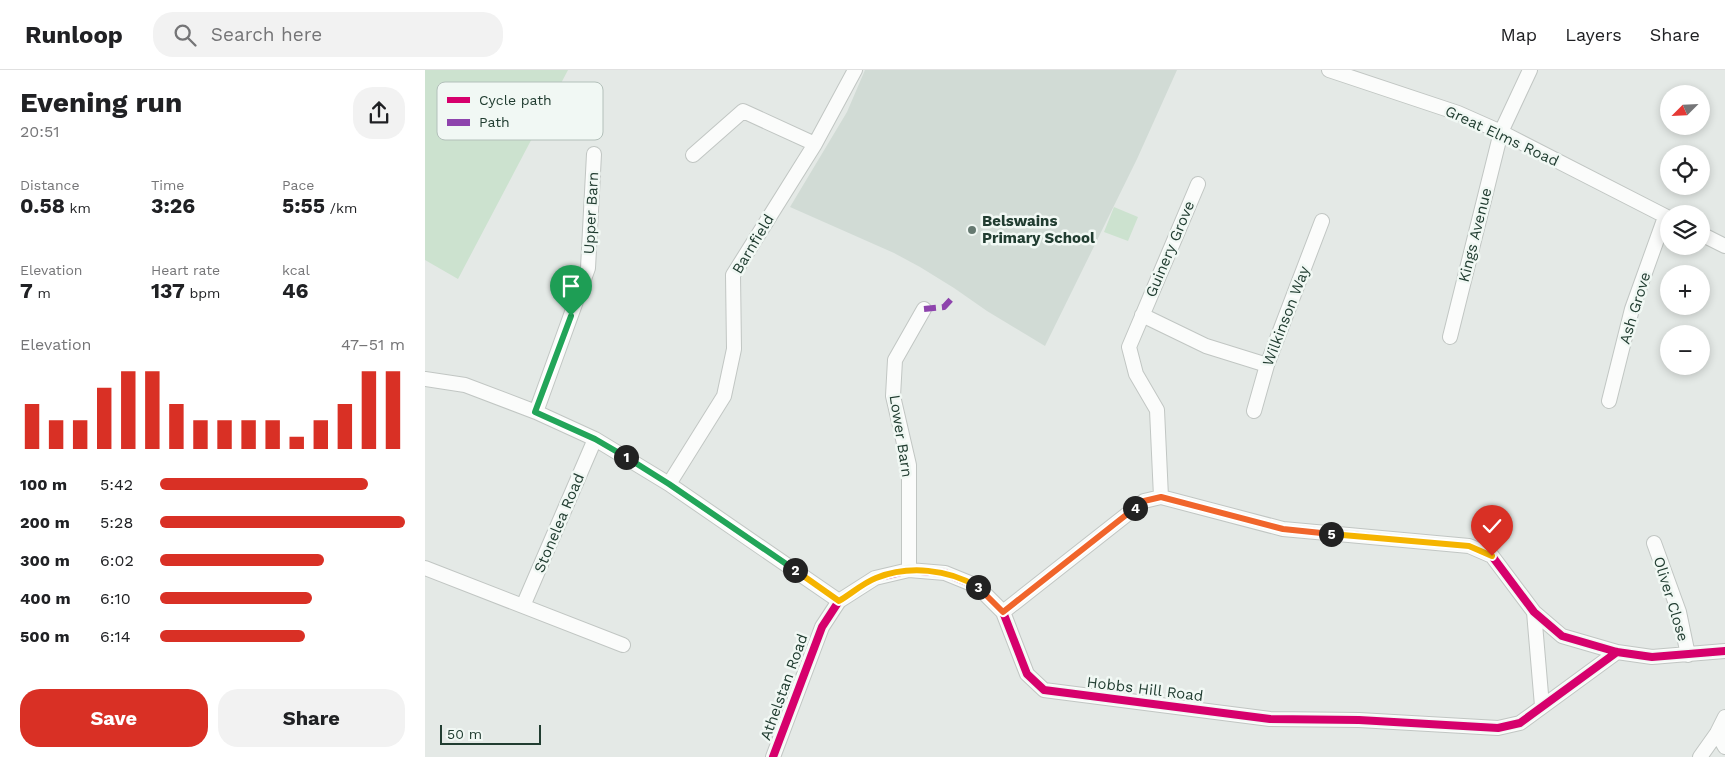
<!DOCTYPE html>
<html lang="en">
<head>
<meta charset="utf-8">
<style>
	:root { --surface:#fff; --page:#f2f2f2; --text:#202124; --muted:#757577; --line:#e0e0e0; --accent:#d93025 }
	body { margin:0; font-family:"Work Sans",sans-serif; background:var(--page); color:var(--text); height:100vh; display:flex; flex-direction:column; font-size:19px; white-space:nowrap }
	* { box-sizing:border-box; margin:0 }
	p { font-size:16px; color:var(--muted) }
	.icon { flex:none; width:28px; height:28px; fill:none; stroke:currentColor; stroke-width:2; stroke-linecap:round; stroke-linejoin:round }
	.map { position:relative; flex:1; overflow:hidden }
	.drawer { display:flex; flex-direction:column; background:var(--surface); width:425px }
	.drawer>* { flex:none }
	.needle { width:32px; rotate:246deg }
	.fabs { position:absolute; left:1235px; top:15px; display:grid; gap:10px }
	.fabs a { display:grid; place-items:center; width:50px; height:50px; border-radius:50%; background:var(--surface); box-shadow:0 2px 8px #0003; font-size:25px }
	.scale { position:absolute; left:15px; bottom:12px; width:101px; box-sizing:border-box; padding-left:5px; border:2px solid #213d31; border-top:0; font-size:14px; line-height:18px; white-space:nowrap; color:#213d31; -webkit-text-stroke:4px #f1f8f4; paint-order:stroke }
	.pin { position:absolute; display:grid; place-items:center; width:42px; height:42px; color:#fff; margin:-51px -21px; border-radius:50% 50% 50% 0; rotate:-45deg; box-shadow:0 0 5px #0007 }
	.pin .icon { rotate:45deg }
	.km { position:absolute; width:25px; height:25px; margin:-12px; border-radius:50%; background:#222; color:#fff; font-size:14px; line-height:25px; text-align:center }
	.round { display:grid; place-items:center; flex:none; width:52px; height:52px; border-radius:20px; background:var(--page) }
	.summary { display:flex; align-items:center; justify-content:space-between; height:85px; padding:0 20px }
	h1 { font-size:28px; font-weight:700; line-height:38px }
	.stats { display:grid; grid-template-columns:repeat(3,1fr); gap:8px; height:85px; padding:5px 20px }
	.stats div { display:grid; align-content:center }
	.stats b { font-size:21px; font-weight:700 }
	.stats small { font-size:14px; font-weight:400 }
	.stats p { font-size:14px }
	.chart { height:140px; padding:10px 20px }
	.chart p { display:flex; justify-content:space-between }
	.chart svg { width:100%; height:90px; margin-top:5px; stroke:var(--accent); stroke-width:6 }
	.primary-button { display:flex; gap:10px; margin-top:auto; padding:10px 20px }
	.primary-button a { flex:1; height:58px; border-radius:20px; background:var(--accent); color:#fff; font-size:20px; font-weight:700; line-height:58px; text-align:center }
	.primary-button a+a { background:var(--page); color:var(--text) }
	ul { padding:0 20px; list-style:none; font-size:16px }
	li { display:grid; grid-template-columns:80px 60px 1fr; align-items:center; height:38px }
	li i { height:12px; border-radius:6px; background:var(--accent) }
	header { display:flex; align-items:center; gap:30px; box-sizing:border-box; height:70px; padding:0 25px; background:var(--surface); border-bottom:1px solid var(--line) }
	header strong { font-size:24px }
	nav { display:flex; gap:28px; margin-inline-start:auto; font-size:18px }
	.search { width:350px; height:45px; background:var(--page); display:flex; align-items:center; gap:12px; box-sizing:border-box; padding:0 18px; border-radius:20px; color:var(--muted); font-size:19px }
	main { display:flex; flex:1; min-height:0 }
	.map>svg:first-child { display:block }
	.built { fill:#d1dbd5 }
	.green { fill:#cce2cf }
	.lines { fill:none; stroke-linecap:round; stroke-linejoin:round }
	.minor-casing { stroke:#c1c6c3; stroke-width:16 }
	.minor { stroke:#fbfcfb; stroke-width:14 }
	.quiet { stroke:#8e44ad; stroke-width:6; stroke-dasharray:12 6; stroke-linecap:butt }
	.cycleway-casing { stroke:#f1f8f4; stroke-width:11 }
	.cycleway { stroke:#d6006c; stroke-width:8 }
	.split-1-casing { stroke:#fff; stroke-width:10 }
	.split-2-casing { stroke:#fff; stroke-width:10 }
	.split-3-casing { stroke:#fff; stroke-width:10 }
	.split-4-casing { stroke:#fff; stroke-width:10 }
	.split-5-casing { stroke:#fff; stroke-width:10 }
	.split-6-casing { stroke:#fff; stroke-width:10 }
	.split-1 { stroke:#22a559; stroke-width:6 }
	.split-2 { stroke:#22a559; stroke-width:6 }
	.split-3 { stroke:#f5b400; stroke-width:6 }
	.split-4 { stroke:#f0652b; stroke-width:6 }
	.split-5 { stroke:#f0652b; stroke-width:6 }
	.split-6 { stroke:#f5b400; stroke-width:6 }
	.poi-dot { fill:#657970; stroke:#f1f8f4; stroke-width:2 }
	.labels { text-anchor:middle; stroke-width:5; stroke-linejoin:round; paint-order:stroke }
	.street-label { font-size:15px; fill:#213d31; stroke:#f1f8f4 }
	.poi-label { font-size:15px; font-weight:bold; fill:#213d31; stroke:#f1f8f4; text-anchor:start }
	.key { fill:#f1f8f4; stroke:#b3c0ba; stroke-width:1 }
	.key-label { font-size:14px; fill:#213d31 }
</style>
</head>
<body>
<header>
<strong>Runloop</strong>
<div class="search"><svg class="icon" aria-label="search" viewBox="0 0 24 24"><circle cx="10" cy="10" r="6"/><path d="M15 15l6 6"/></svg>Search here</div>
<nav><a>Map</a><a>Layers</a><a>Share</a></nav>
</header>
<main>
<section class="drawer">
<div class="summary"><div><h1>Evening run</h1><p>20:51</p></div><a class="round"><svg class="icon" aria-label="share" viewBox="0 0 24 24"><path d="M12 15V3M7 8l5-5 5 5M5 13v7h14v-7"/></svg></a></div>
<div class="stats">
<div><p>Distance</p><b>0.58<small> km</small></b></div>
<div><p>Time</p><b>3:26</b></div>
<div><p>Pace</p><b>5:55<small> /km</small></b></div>
</div>
<div class="stats">
<div><p>Elevation</p><b>7<small> m</small></b></div>
<div><p>Heart rate</p><b>137<small> bpm</small></b></div>
<div><p>kcal</p><b>46</b></div>
</div>
<div class="chart"><p><span>Elevation</span>47–51 m</p>
<svg viewBox="0 0 160 44" preserveAspectRatio="none"><path d="M5 44V22M15 44V30M25 44V30M35 44V14M45 44V6M55 44V6M65 44V22M75 44V30M85 44V30M95 44V30M105 44V30M115 44V38M125 44V30M135 44V22M145 44V6M155 44V6"/></svg>
</div>
<ul>
<li><b>100 m</b>5:42<i style="width:85%"></i></li>
<li><b>200 m</b>5:28<i style="width:100%"></i></li>
<li><b>300 m</b>6:02<i style="width:67%"></i></li>
<li><b>400 m</b>6:10<i style="width:62%"></i></li>
<li><b>500 m</b>6:14<i style="width:59%"></i></li>
</ul>
<div class="primary-button"><a>Save</a><a>Share</a></div>
</section>
<div class="map">
<svg width="1300" height="687" viewBox="0 0 1300 687">
	<rect width="100%" height="100%" fill="#e4e9e6"/>
	<path class="built" d="M440 0H752L712 89 620 276 562 241 529 218 495 197 469 183 365 137 422 42Z"/>
	<path class="green" d="M0 0H143L33 209 0 190Z
		M689 137 713 147 703 171 679 162Z"/>
	<g class="lines">
		<defs>
			<path id="minor" d="M904 0 1033 43 1076 62 1244 148
				M268 85 318 41 390 74
				M1276 164 1300 176
				M717 245 781 276 842 295
				M1025 267 1076 62 1105 0
				M0 309 40 315 111 342 170 369 244 414 414 531
				M1184 331 1207 239 1240 147
				M829 341 842 295 897 151
				M111 342 163 198 169 84
				M244 414 299 326 309 279 308 205 390 74 430 0
				M736 427 732 340 711 304 704 277 773 114
				M1229 473 1254 542 1263 585
				M0 498 198 575
				M484 500V395L468 326 470 290 499 239
				M98 536 170 369
				M578 542 719 431 736 427 858 459 1044 476 1067 486 1109 542 1137 566 1192 582 1227 587 1300 581
				M1109 542 1117 636
				M1292 663 1300 677
				M348 687 397 557 414 531 450 508 484 500 520 503 552 516 578 542 602 604 619 620 845 649 934 650 1073 658 1095 653 1192 582
				M1275 687 1292 663 1300 647"/>
		</defs>
		<use href="#minor" class="minor-casing"/>
		<use href="#minor" class="minor"/>
		<path class="quiet" d="M499 239 519 237 529 226"/>
		<defs>
			<path id="cycleway" d="M578 542 719 431 736 427 858 459 1044 476 1067 486 1109 542 1137 566 1192 582 1227 587 1300 581
				M348 687 397 557 414 531 450 508 484 500 520 503 552 516 578 542 602 604 619 620 845 649 934 650 1073 658 1095 653 1192 582"/>
		</defs>
		<use href="#cycleway" class="cycleway-casing"/>
		<use href="#cycleway" class="cycleway"/>
	</g>
	<g class="lines">
		<defs>
			<path id="split-1" d="M146 246 110 342 170 369 201 387"/>
			<path id="split-2" d="M201 387 244 414 370 500"/>
			<path id="split-3" d="M370 500 414 531C426 524 438 513 451 508 484 495 523 499 553 517"/>
			<path id="split-4" d="M553 517 578 542 710 438"/>
			<path id="split-5" d="M710 438 719 431 736 427 858 459 906 464"/>
			<path id="split-6" d="M906 464 1044 476 1067 486"/>
		</defs>
		<use href="#split-1" class="split-1-casing"/>
		<use href="#split-2" class="split-2-casing"/>
		<use href="#split-3" class="split-3-casing"/>
		<use href="#split-4" class="split-4-casing"/>
		<use href="#split-5" class="split-5-casing"/>
		<use href="#split-6" class="split-6-casing"/>
		<use href="#split-1" class="split-1"/>
		<use href="#split-2" class="split-2"/>
		<use href="#split-3" class="split-3"/>
		<use href="#split-4" class="split-4"/>
		<use href="#split-5" class="split-5"/>
		<use href="#split-6" class="split-6"/>
	</g>
	<circle class="poi-dot" cx="547" cy="160" r="5"/>
	<g class="labels">
		<g class="street-label">
			<text transform="translate(1077 66) rotate(25)" y="5">Great Elms Road</text>
			<text transform="translate(166 143) rotate(-87)" y="5">Upper Barn</text>
			<text transform="translate(1050 165) rotate(-76)" y="5">Kings Avenue</text>
			<text transform="translate(328 174) rotate(-59)" y="5">Barnfield</text>
			<text transform="translate(745 179) rotate(-67)" y="5">Guinery Grove</text>
			<text transform="translate(1210 238) rotate(-73)" y="5">Ash Grove</text>
			<text transform="translate(861 246) rotate(-69)" y="5">Wilkinson Way</text>
			<text transform="translate(476 366) rotate(81)" y="5">Lower Barn</text>
			<text transform="translate(134 453) rotate(-67)" y="5">Stonelea Road</text>
			<text transform="translate(1246 529) rotate(73)" y="5">Oliver Close</text>
			<text transform="translate(359 617) rotate(-70)" y="5">Athelstan Road</text>
			<text transform="translate(720 619) rotate(7)" y="5">Hobbs Hill Road</text>
		</g>
		<g class="poi-label">
			<text x="557" y="156">Belswains<tspan x="557" dy="17">Primary School</tspan></text>
		</g>
	</g>
	<rect x="12" y="12" width="166" height="58" rx="8" class="key"/>
	<rect x="22" y="27" width="23" height="6" fill="#d6006c"/>
	<rect x="22" y="49" width="23" height="7" fill="#8e44ad"/>
	<g class="key-label">
		<text x="54" y="35">Cycle path</text>
		<text x="54" y="57">Path</text>
	</g>
</svg>
<div class="fabs">
<a><svg class="needle" viewBox="-14 -14 28 28"><path d="M0-13l5 13h-10z" fill="#e53935"/><path d="M0 13l5-13h-10z" fill="#757577"/></svg></a>
<a><svg class="icon" aria-label="locate" viewBox="0 0 24 24"><circle cx="12" cy="12" r="6"/><path d="M12 2v4M12 18v4M2 12h4M18 12h4"/></svg></a>
<a><svg class="icon" aria-label="layers" viewBox="0 0 24 24"><path d="M12 4l9 5-9 5-9-5zM3 14l9 5 9-5"/></svg></a>
<a>+</a>
<a>−</a>
</div>
<div class="scale">50 m</div>
<div class="pin" style="left:146px;top:246px;background:#1e9e55"><svg class="icon" aria-label="arrive" viewBox="0 0 24 24"><path d="M6 21V4h12l-3 4 3 4H6"/></svg></div>
<div class="pin" style="left:1067px;top:486px;background:#d93025"><svg class="icon" aria-label="check" viewBox="0 0 24 24"><path d="M5 12l5 5 9-10"/></svg></div>
<b class="km" style="left:201px;top:387px">1</b>
<b class="km" style="left:370px;top:500px">2</b>
<b class="km" style="left:553px;top:517px">3</b>
<b class="km" style="left:710px;top:438px">4</b>
<b class="km" style="left:906px;top:464px">5</b>
</div>
</main>
</body>
</html>
